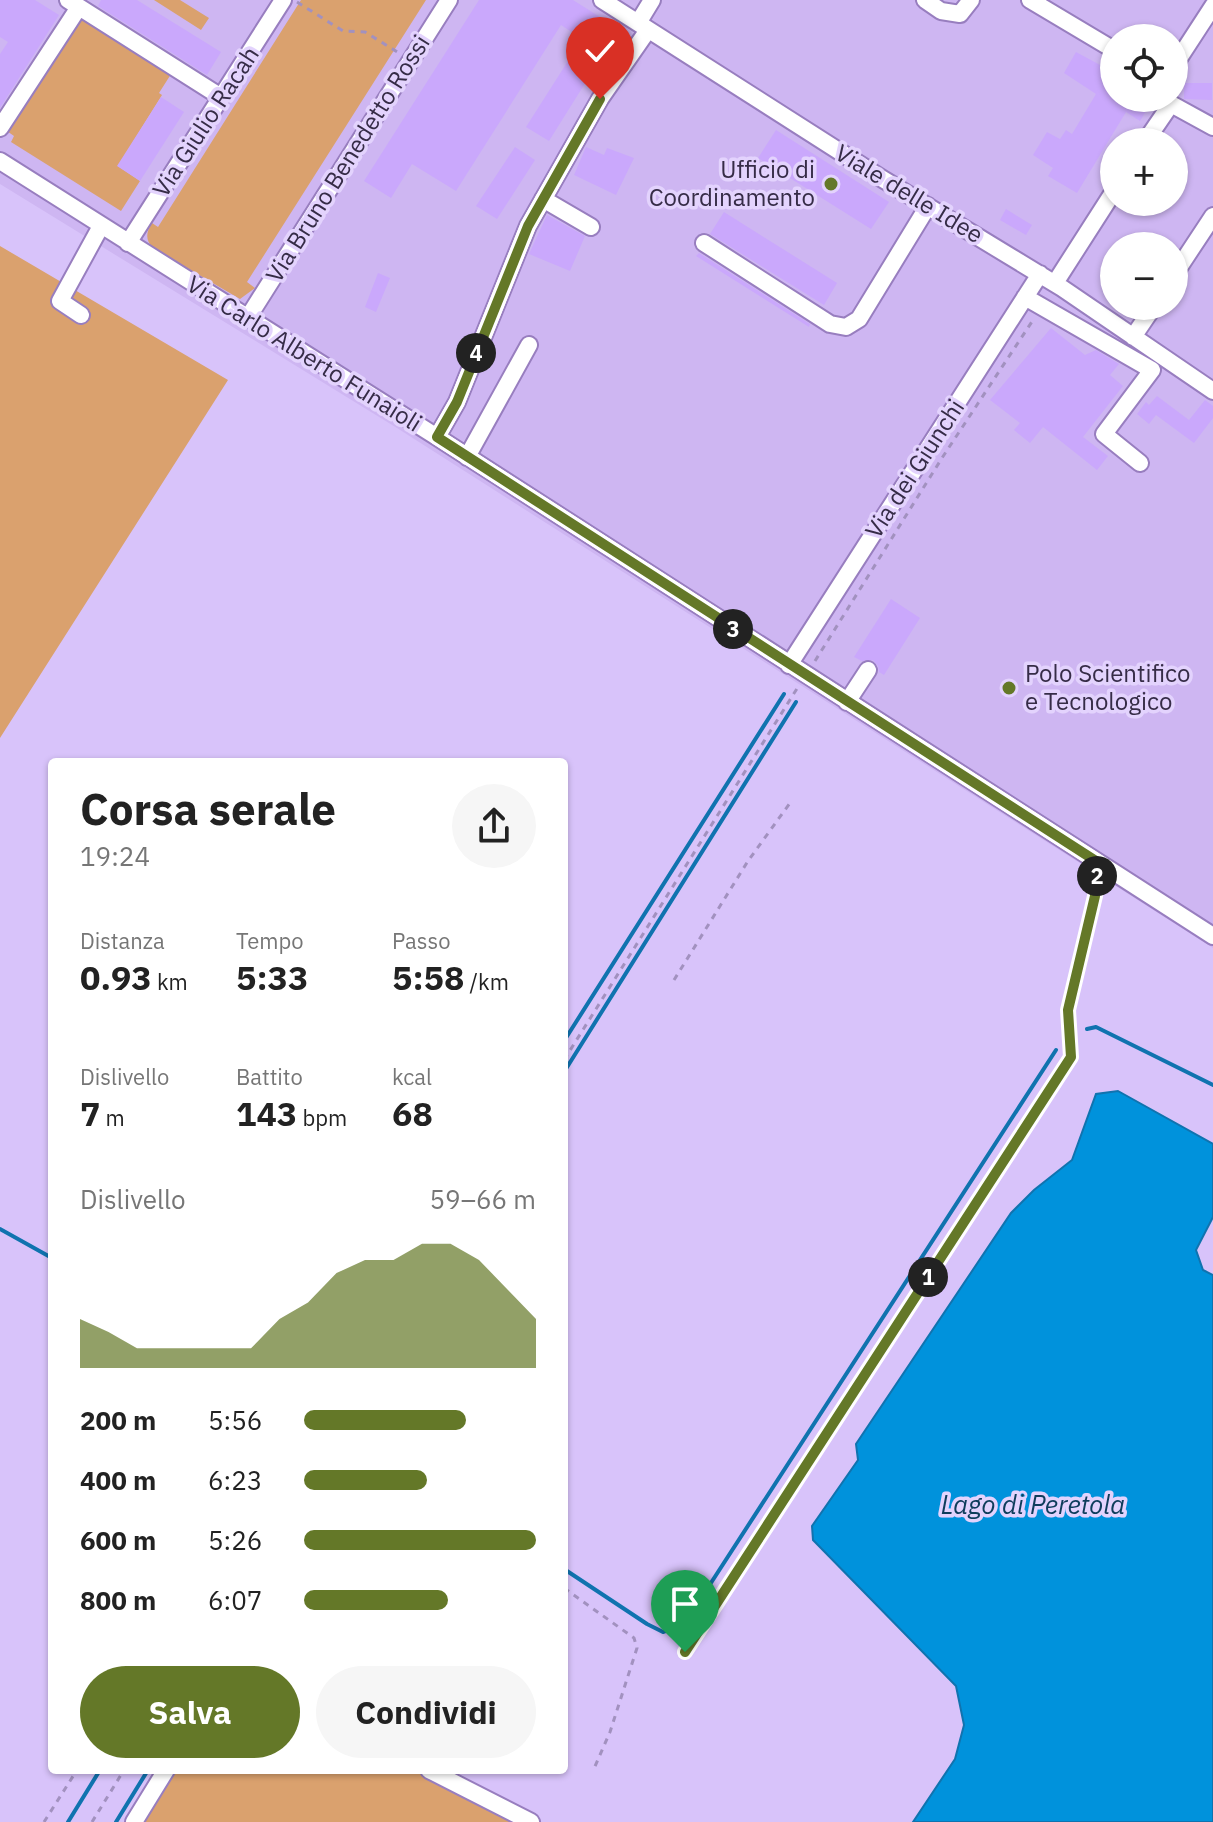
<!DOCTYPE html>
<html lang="it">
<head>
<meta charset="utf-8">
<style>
	:root { --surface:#fff; --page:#f6f6f6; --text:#222; --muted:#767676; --accent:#647828 }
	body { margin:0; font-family:"IBM Plex Sans",sans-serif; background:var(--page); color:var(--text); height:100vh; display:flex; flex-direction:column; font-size:30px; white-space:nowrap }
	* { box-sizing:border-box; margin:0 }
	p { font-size:26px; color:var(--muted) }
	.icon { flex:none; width:44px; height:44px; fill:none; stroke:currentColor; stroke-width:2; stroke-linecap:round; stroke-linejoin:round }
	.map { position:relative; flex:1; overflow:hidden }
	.sheet { position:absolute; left:48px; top:758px; width:520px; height:1016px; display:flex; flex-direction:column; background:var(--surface); border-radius:8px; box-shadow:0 2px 6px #0004 }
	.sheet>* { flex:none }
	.buttons { position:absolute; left:1100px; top:24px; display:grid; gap:16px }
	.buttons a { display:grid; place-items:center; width:88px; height:88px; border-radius:50%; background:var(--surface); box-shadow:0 2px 6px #0004; font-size:40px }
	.pin { position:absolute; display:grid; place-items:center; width:68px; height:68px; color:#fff; margin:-82px -34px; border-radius:50% 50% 50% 0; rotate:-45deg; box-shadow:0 0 8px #0007 }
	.pin .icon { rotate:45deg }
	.km { position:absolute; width:40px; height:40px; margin:-20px; border-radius:50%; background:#222; color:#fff; font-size:22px; line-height:40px; text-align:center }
	.round { display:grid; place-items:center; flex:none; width:84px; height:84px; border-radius:42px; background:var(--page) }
	.headline { display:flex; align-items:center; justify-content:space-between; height:136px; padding:0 32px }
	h1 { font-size:44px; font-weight:700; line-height:60px }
	.figures { display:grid; grid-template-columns:repeat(3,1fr); gap:12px; height:136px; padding:8px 32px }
	.figures div { display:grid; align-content:center }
	.figures b { font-size:34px; font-weight:700 }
	.figures small { font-size:22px; font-weight:400 }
	.figures p { font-size:22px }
	.chart { height:224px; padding:16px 32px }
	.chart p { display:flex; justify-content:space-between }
	.chart svg { width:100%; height:144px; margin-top:8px; fill:var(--accent); opacity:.7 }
	.primary-button { display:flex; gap:16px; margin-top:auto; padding:16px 32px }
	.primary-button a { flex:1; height:92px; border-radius:48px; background:var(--accent); color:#fff; font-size:32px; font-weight:700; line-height:92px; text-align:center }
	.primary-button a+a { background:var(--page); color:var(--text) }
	ul { padding:0 32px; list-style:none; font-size:26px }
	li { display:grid; grid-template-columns:128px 96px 1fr; align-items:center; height:60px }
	li i { height:20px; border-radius:10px; background:var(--accent) }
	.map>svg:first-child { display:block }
	.built { fill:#ceb6f2; fill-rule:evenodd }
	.green { fill:#daa16e }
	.water { fill:#0092dc; stroke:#1073af; stroke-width:2 }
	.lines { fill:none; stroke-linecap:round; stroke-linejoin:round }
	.stream { stroke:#1073af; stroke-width:4 }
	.building { fill:#caa8fc }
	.minor-casing { stroke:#987ebf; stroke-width:20 }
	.path { stroke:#a291bf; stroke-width:3; stroke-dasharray:6 6; stroke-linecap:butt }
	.minor { stroke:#fff; stroke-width:16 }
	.route-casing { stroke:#fff; stroke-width:16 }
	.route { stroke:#647828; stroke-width:10 }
	.poi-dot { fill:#647828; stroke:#e3d3fd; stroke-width:3 }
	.labels { text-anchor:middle; stroke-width:7; stroke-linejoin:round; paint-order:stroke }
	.street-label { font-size:24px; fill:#362c47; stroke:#e3d3fd }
	.poi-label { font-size:24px; fill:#362c47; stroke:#e3d3fd; text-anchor:end }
	.water-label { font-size:26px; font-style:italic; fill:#0e3d5c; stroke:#e3d3fd }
</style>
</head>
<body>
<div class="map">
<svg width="1213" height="1822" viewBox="0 0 1213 1822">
	<rect width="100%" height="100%" fill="#d8c3fa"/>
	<path class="built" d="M0 0H1213V948L397 428 0 184ZM1114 38H1174V98H1114ZM1114 142H1174V202H1114ZM1114 246H1174V306H1114Z"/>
	<path class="green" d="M154 0H180L209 18 201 30Z
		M301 0H426L247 282 255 288 240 299 153 248C145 240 146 232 152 223L158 227Z
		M78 12 173 71 159 93 162 95 118 166 140 181 121 211 11 142 14 136 4 129Z
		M0 246 228 380 0 738Z
		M175 1770H415L518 1822H142Z"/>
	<path class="water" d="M1118 1091 1213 1144V1217L1196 1250 1203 1270 1213 1275V1822H913L955 1759 964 1725 956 1686 813 1540 812 1526 858 1460 856 1444 1011 1213 1034 1190 1072 1160 1096 1094Z"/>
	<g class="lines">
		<path class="stream" d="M1087 1029 1096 1027 1213 1085
			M564 1041 784 694
			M564 1072 796 702
			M0 1229 52 1258
			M564 1569 647 1624 663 1632C679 1627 686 1619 696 1606L1056 1050
			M68 1822 100 1770
			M116 1822 148 1770"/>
	</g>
	<path class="building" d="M0 0H35L59 15 0 108V54L8 42 0 37Z
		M101 0H137L221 52 207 75 98 6Z
		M479 0H573L619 29 549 141 526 127 582 39 561 25 456 191 412 164 391 198 364 181Z
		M1076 52 1102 66 1105 62 1114 67V98H1154L1140 121 1126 112 1077 193 1048 176 1053 168 1033 155 1047 132 1060 139 1066 130 1072 134 1096 94 1064 73Z
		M1184 83H1212V100L1184 99Z
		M161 97 184 112 140 181 117 166Z
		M776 130 889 202 871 229 758 158Z
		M515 147 535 160 497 219 476 206Z
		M586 147 604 155 607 148 634 158 616 195 574 175Z
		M1006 209 1032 225 1026 235 1000 220Z
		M724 212 837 283 824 305 710 234Z
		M547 215 585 236 570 271 529 254Z
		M699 253 810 324 809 327 696 256Z
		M378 273 390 278 376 312 365 307Z
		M1051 328 1085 355 1096 350 1119 364 1110 375 1123 386 1083 437 1108 456 1097 470 1043 427 1030 443 1014 430 1020 423 990 400Z
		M1157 396 1189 420 1205 400 1213 406V418L1194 443 1156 415 1149 424 1137 414 1146 402 1149 405Z
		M891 599 920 618 884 675 879 672 878 666 873 660 862 661 854 657Z"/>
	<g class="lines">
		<defs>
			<path id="minor" d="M68 0 221 97
				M602 0 881 178 1062 288 1213 391
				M925 0 941 11 960 14 971 0
				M1030 0 1114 50
				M638 23 652 0
				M1174 66 1213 6
				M1171 104 1213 127
				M0 128 79 7
				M1145 142 1171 104
				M0 161 437 437 1213 936
				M543 199 591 227
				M128 243 283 0
				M704 243 830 324 846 327 859 319 928 206
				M1174 275 1213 216
				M1055 283 1114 191
				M1025 297 1152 370 1104 434 1140 463
				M81 315 60 301 101 226
				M247 319 449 0
				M1133 337 1154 306
				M437 437 457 402 528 226 600 99 648 30
				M467 457 529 345
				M789 665 1040 274
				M847 702 868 670
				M429 1770 531 1822
				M134 1822 166 1770"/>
		</defs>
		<use href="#minor" class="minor-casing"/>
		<path class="path" d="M297 2 343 31 365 32 399 53
			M815 661 942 458 1033 320
			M674 980 748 861 790 803
			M564 1060 798 687
			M564 1588 634 1638 637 1648 610 1732 593 1771
			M685 1652 1071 1057 1068 1010 1097 879
			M44 1822 77 1770
			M92 1822 124 1770"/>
		<use href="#minor" class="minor"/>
	</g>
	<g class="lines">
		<defs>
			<path id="route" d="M600 99 528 226 457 402 437 437 1099 863 1095 896 1068 1010 1071 1057 685 1652"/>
		</defs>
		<use href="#route" class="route-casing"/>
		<use href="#route" class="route"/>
	</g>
	<g class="poi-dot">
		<circle cx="831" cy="184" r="8"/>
		<circle cx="1009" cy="688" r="8"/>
	</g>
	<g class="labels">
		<g class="street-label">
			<text transform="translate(206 122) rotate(-57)" y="8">Via Giulio Racah</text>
			<text transform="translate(348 159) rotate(-58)" y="8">Via Bruno Benedetto Rossi</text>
			<text transform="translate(909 194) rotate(31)" y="8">Viale delle Idee</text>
			<text transform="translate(304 354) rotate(32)" y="8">Via Carlo Alberto Funaioli</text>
			<text transform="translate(915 469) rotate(-57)" y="8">Via dei Giunchi</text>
		</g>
		<g class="poi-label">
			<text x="815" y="178">Ufficio di<tspan x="815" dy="28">Coordinamento</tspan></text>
			<text x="1025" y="682" text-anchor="start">Polo Scientifico<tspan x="1025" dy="28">e Tecnologico</tspan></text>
		</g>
		<g class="water-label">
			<text x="1033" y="1514">Lago di Peretola</text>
		</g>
	</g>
</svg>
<div class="buttons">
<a><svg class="icon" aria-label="locate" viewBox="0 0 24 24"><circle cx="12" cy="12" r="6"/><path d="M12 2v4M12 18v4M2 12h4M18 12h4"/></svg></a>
<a>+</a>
<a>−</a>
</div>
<div class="pin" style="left:685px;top:1652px;background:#1e9e55"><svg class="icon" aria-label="arrive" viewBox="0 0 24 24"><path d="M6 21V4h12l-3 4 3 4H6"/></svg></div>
<div class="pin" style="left:600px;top:99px;background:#d93025"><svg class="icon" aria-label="check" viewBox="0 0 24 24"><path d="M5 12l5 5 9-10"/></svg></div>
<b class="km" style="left:928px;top:1277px">1</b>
<b class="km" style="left:1097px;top:876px">2</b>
<b class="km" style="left:733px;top:629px">3</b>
<b class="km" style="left:476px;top:353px">4</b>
<section class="sheet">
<div class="headline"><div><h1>Corsa serale</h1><p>19:24</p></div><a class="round"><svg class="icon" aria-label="share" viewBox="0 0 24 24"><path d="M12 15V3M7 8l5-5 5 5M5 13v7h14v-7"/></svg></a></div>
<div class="figures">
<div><p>Distanza</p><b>0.93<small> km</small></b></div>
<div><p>Tempo</p><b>5:33</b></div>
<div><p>Passo</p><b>5:58<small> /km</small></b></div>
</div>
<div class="figures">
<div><p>Dislivello</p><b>7<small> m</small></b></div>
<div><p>Battito</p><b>143<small> bpm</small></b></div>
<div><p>kcal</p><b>68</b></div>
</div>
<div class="chart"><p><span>Dislivello</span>59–66 m</p>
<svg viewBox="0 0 160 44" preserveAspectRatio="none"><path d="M0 44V29L10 33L20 38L30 38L40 38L50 38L60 38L70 29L80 24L90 15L100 11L110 11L120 6L130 6L140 11L150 20L160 29V44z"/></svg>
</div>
<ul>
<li><b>200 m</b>5:56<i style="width:70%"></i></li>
<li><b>400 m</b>6:23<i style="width:53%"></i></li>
<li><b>600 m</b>5:26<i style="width:100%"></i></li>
<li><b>800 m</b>6:07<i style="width:62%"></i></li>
</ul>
<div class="primary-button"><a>Salva</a><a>Condividi</a></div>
</section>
</div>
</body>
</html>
